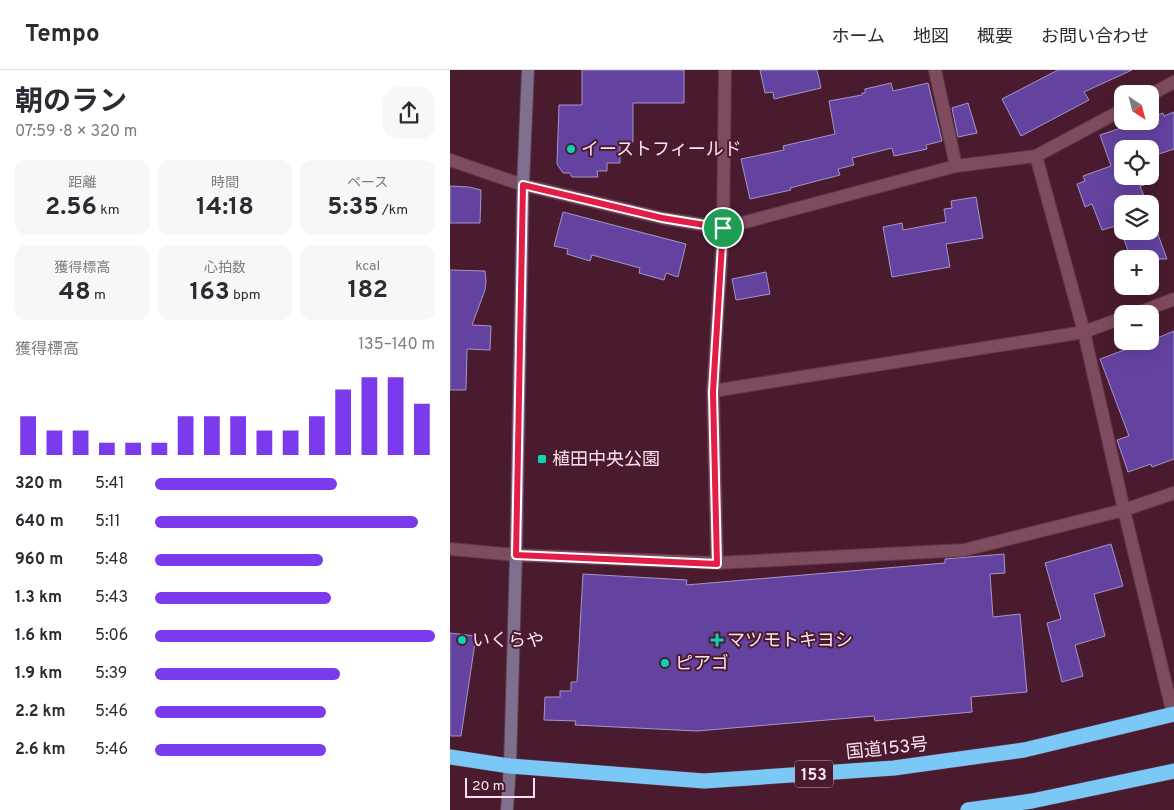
<!DOCTYPE html>
<html lang="ja">
<head>
<meta charset="utf-8">
<style>
	:root { --surface:#fff; --page:#f7f7f7; --text:#2b2b33; --muted:#7c7c81; --line:#e1e1e2; --accent:#7c3aed }
	body { margin:0; font-family:Overpass,"Noto Sans JP",sans-serif; background:var(--page); color:var(--text); height:100vh; display:flex; flex-direction:column; font-size:19px; white-space:nowrap }
	* { box-sizing:border-box; margin:0 }
	p { font-size:16px; color:var(--muted) }
	.icon { flex:none; width:28px; height:28px; fill:none; stroke:currentColor; stroke-width:2; stroke-linecap:round; stroke-linejoin:round }
	.map { position:relative; flex:1; overflow:hidden }
	.panel { display:flex; flex-direction:column; background:var(--surface); width:450px }
	.panel>* { flex:none }
	.needle { width:32px; rotate:144deg }
	.tools { position:absolute; left:664px; top:15px; display:grid; gap:10px }
	.tools a { display:grid; place-items:center; width:45px; height:45px; border-radius:10px; background:var(--surface); box-shadow:0 5px 20px #0002; font-size:25px }
	.scale { position:absolute; left:15px; bottom:12px; width:70px; box-sizing:border-box; padding-left:5px; border:2px solid #fbe2ea; border-top:0; font-size:14px; line-height:18px; white-space:nowrap; color:#fbe2ea; -webkit-text-stroke:4px #4a1b2f; paint-order:stroke }
	.pin { position:absolute; display:grid; place-items:center; width:42px; height:42px; color:#fff; margin:-21px; border:2px solid #fff; border-radius:50%; box-shadow:0 1px 5px #0007 }
	.round { display:grid; place-items:center; flex:none; width:52px; height:52px; border-radius:15px; background:var(--page) }
	.head { display:flex; align-items:center; justify-content:space-between; height:85px; padding:0 15px }
	h1 { font-size:28px; font-weight:700; line-height:38px }
	.stats { display:grid; grid-template-columns:repeat(3,1fr); gap:8px; height:85px; padding:5px 15px }
	.stats div { display:grid; align-content:center; border-radius:12px; background:var(--page); text-align:center }
	.stats b { font-size:25px; font-weight:700 }
	.stats small { font-size:14px; font-weight:400 }
	.stats p { font-size:14px }
	.chart { height:140px; padding:10px 15px }
	.chart p { display:flex; justify-content:space-between }
	.chart svg { width:100%; height:90px; margin-top:5px; stroke:var(--accent); stroke-width:6 }
	ul { padding:0 15px; list-style:none; font-size:16px }
	li { display:grid; grid-template-columns:80px 60px 1fr; align-items:center; height:38px }
	li i { height:12px; border-radius:6px; background:var(--accent) }
	header { display:flex; align-items:center; gap:30px; box-sizing:border-box; height:70px; padding:0 25px; background:var(--surface); border-bottom:1px solid var(--line) }
	header strong { font-size:24px }
	nav { display:flex; gap:28px; margin-inline-start:auto; font-size:18px }
	main { display:flex; flex:1; min-height:0 }
	.map>svg:first-child { display:block }
	.building { fill:#6443a0; stroke:#a496c9 }
	.lines { fill:none; stroke-linecap:round; stroke-linejoin:round }
	.street-casing { stroke:#5f384a; stroke-width:14 }
	.secondary-casing { stroke:#5f384a; stroke-width:14 }
	.highway-casing { stroke:#5f384a; stroke-width:16 }
	.street { stroke:#7f4b5e; stroke-width:12 }
	.secondary { stroke:#7e708c; stroke-width:12 }
	.highway { stroke:#7bc7f6; stroke-width:15 }
	.route-casing { stroke:#fff; stroke-width:10 }
	.route { stroke:#e11d48; stroke-width:6 }
	.poi-dot { fill:#08d5b5; stroke:#4a1b2f; stroke-width:2 }
	.labels { text-anchor:middle; stroke-width:4; stroke-linejoin:round; paint-order:stroke }
	.shield { fill:#4a1b2f; stroke:#c6a6b2; stroke-width:1 }
	.shield-label { font-size:16px; font-weight:bold; fill:#fbe2ea }
	.poi-label { font-size:18px; fill:#fbe2ea; stroke:#4a1b2f; text-anchor:start }
	.street-label { font-size:18px; fill:#fbe2ea; stroke:#4a1b2f }
</style>
</head>
<body>
<header>
<strong>Tempo</strong>
<nav><a>ホーム</a><a>地図</a><a>概要</a><a>お問い合わせ</a></nav>
</header>
<main>
<section class="panel">
<div class="head"><div><h1>朝のラン</h1><p>07:59 · 8 × 320 m</p></div><a class="round"><svg class="icon" aria-label="share" viewBox="0 0 24 24"><path d="M12 15V3M7 8l5-5 5 5M5 13v7h14v-7"/></svg></a></div>
<div class="stats">
<div><p>距離</p><b>2.56<small> km</small></b></div>
<div><p>時間</p><b>14:18</b></div>
<div><p>ペース</p><b>5:35<small> /km</small></b></div>
</div>
<div class="stats">
<div><p>獲得標高</p><b>48<small> m</small></b></div>
<div><p>心拍数</p><b>163<small> bpm</small></b></div>
<div><p>kcal</p><b>182</b></div>
</div>
<div class="chart"><p><span>獲得標高</span>135–140 m</p>
<svg viewBox="0 0 160 44" preserveAspectRatio="none"><path d="M5 44V25M15 44V32M25 44V32M35 44V38M45 44V38M55 44V38M65 44V25M75 44V25M85 44V25M95 44V32M105 44V32M115 44V25M125 44V12M135 44V6M145 44V6M155 44V19"/></svg>
</div>
<ul>
<li><b>320 m</b>5:41<i style="width:65%"></i></li>
<li><b>640 m</b>5:11<i style="width:94%"></i></li>
<li><b>960 m</b>5:48<i style="width:60%"></i></li>
<li><b>1.3 km</b>5:43<i style="width:63%"></i></li>
<li><b>1.6 km</b>5:06<i style="width:100%"></i></li>
<li><b>1.9 km</b>5:39<i style="width:66%"></i></li>
<li><b>2.2 km</b>5:46<i style="width:61%"></i></li>
<li><b>2.6 km</b>5:46<i style="width:61%"></i></li>
</ul>
</section>
<div class="map">
<svg width="724" height="740" viewBox="0 0 724 740">
	<rect width="100%" height="100%" fill="#4a1b2f"/>
	<path class="building" d="M132 0H234V33H183V72H170V93H157V101H147L148 107H122L120 103H113L107 94 109 35H132Z
		M310 0H367L371 18 324 29 323 22 315 23Z
		M608 0H682L634 22 639 30 571 66 552 29Z
		M441 13 443 21 478 13 492 71 476 75 477 79 444 86 442 78 402 88 404 95 388 99 390 105 340 118 341 120 300 129 291 89 334 80 333 76 385 64 379 31 412 25V23H415V19Z
		M518 33 527 63 508 67 502 38Z
		M724 42V79L700 87V79H672V106H690L694 115 690 116 697 134H672V161H700V143L717 189H681L669 155 652 160 642 134 635 137 627 114 635 111 633 106 661 96 650 65 674 57 672 51H700V48L713 43 714 46Z
		M0 116 19 117 31 120 30 153H0Z
		M526 127 533 168 496 174 500 197 442 207 433 157 452 153 453 160 496 152 494 139 502 138 501 131Z
		M113 142 236 174 228 207 216 203 214 210 189 203 190 198 142 185 140 191 117 184 118 179 104 176Z
		M0 200 35 201 36 211 35 220 22 255 41 256 40 280 17 279 16 320H0Z
		M316 202 320 224 286 230 282 209Z
		M724 261V389L702 397 701 394 678 402 667 370 679 366 650 289 685 276 683 271H700Z
		M661 474 673 516 644 524 655 566 625 575 633 606 612 612 597 553 611 549 595 493Z
		M554 484 555 503 540 504 543 547 570 544 577 622 521 627 522 642 425 651 424 646 247 661 125 655 126 651 94 650 95 627H110V621H121V612H127L133 504 237 510 236 515 495 493V489Z
		M0 563 26 566 11 666H0Z"/>
	<g class="lines">
		<defs>
			<path id="street" d="M485 0 506 96
				M700 25 724 12
				M586 86 634 262 674 440 723 644
				M0 90 73 115 212 148 273 158 506 96 586 86 672 40
				M685 244 724 229
				M263 321 634 262 672 248
				M0 479 66 485 267 493 514 480 674 440 724 423
				M267 493 263 321 273 158 275 0"/>
			<path id="secondary" d="M57 740 60 696 66 485 73 115 78 0"/>
			<path id="highway" d="M0 687 60 696 254 711 444 698 574 680 724 644
				M518 740 582 731 724 701"/>
		</defs>
		<use href="#street" class="street-casing"/>
		<use href="#secondary" class="secondary-casing"/>
		<use href="#highway" class="highway-casing"/>
		<use href="#street" class="street"/>
		<use href="#secondary" class="secondary"/>
		<use href="#highway" class="highway"/>
	</g>
	<g class="lines">
		<defs>
			<path id="route" d="M73 115 212 148 273 158 263 322 267 494 66 485Z"/>
		</defs>
		<use href="#route" class="route-casing"/>
		<use href="#route" class="route"/>
	</g>
	<g class="poi-dot">
		<circle cx="121" cy="79" r="5"/>
		<rect x="87" y="384" width="10" height="10" rx="2.5"/>
		<circle cx="12" cy="570" r="5"/>
		<path d="M264.5 562.5h5v5h5v5h-5v5h-5v-5h-5v-5h5z"/>
		<circle cx="215" cy="593" r="5"/>
	</g>
	<g class="labels">
		<rect class="shield" x="345" y="690.5" width="38" height="27" rx="4"/>
		<g class="shield-label">
			<text x="364" y="710">153</text>
		</g>
		<g class="poi-label">
			<text x="131" y="85">イーストフィールド</text>
			<text x="102" y="395">植田中央公園</text>
			<text x="22" y="576">いくらや</text>
			<text x="277" y="576">マツモトキヨシ</text>
			<text x="225" y="599">ピアゴ</text>
		</g>
		<g class="street-label">
			<text transform="translate(437 678) rotate(-6)" y="6">国道153号</text>
		</g>
	</g>
</svg>
<div class="tools">
<a><svg class="needle" viewBox="-14 -14 28 28"><path d="M0-13l5 13h-10z" fill="#e53935"/><path d="M0 13l5-13h-10z" fill="#7c7c81"/></svg></a>
<a><svg class="icon" aria-label="locate" viewBox="0 0 24 24"><circle cx="12" cy="12" r="6"/><path d="M12 2v4M12 18v4M2 12h4M18 12h4"/></svg></a>
<a><svg class="icon" aria-label="layers" viewBox="0 0 24 24"><path d="M12 4l9 5-9 5-9-5zM3 14l9 5 9-5"/></svg></a>
<a>+</a>
<a>−</a>
</div>
<div class="scale">20 m</div>
<div class="pin" style="left:273px;top:158px;background:#1e9e55"><svg class="icon" aria-label="arrive" viewBox="0 0 24 24"><path d="M6 21V4h12l-3 4 3 4H6"/></svg></div>
</div>
</main>
</body>
</html>
